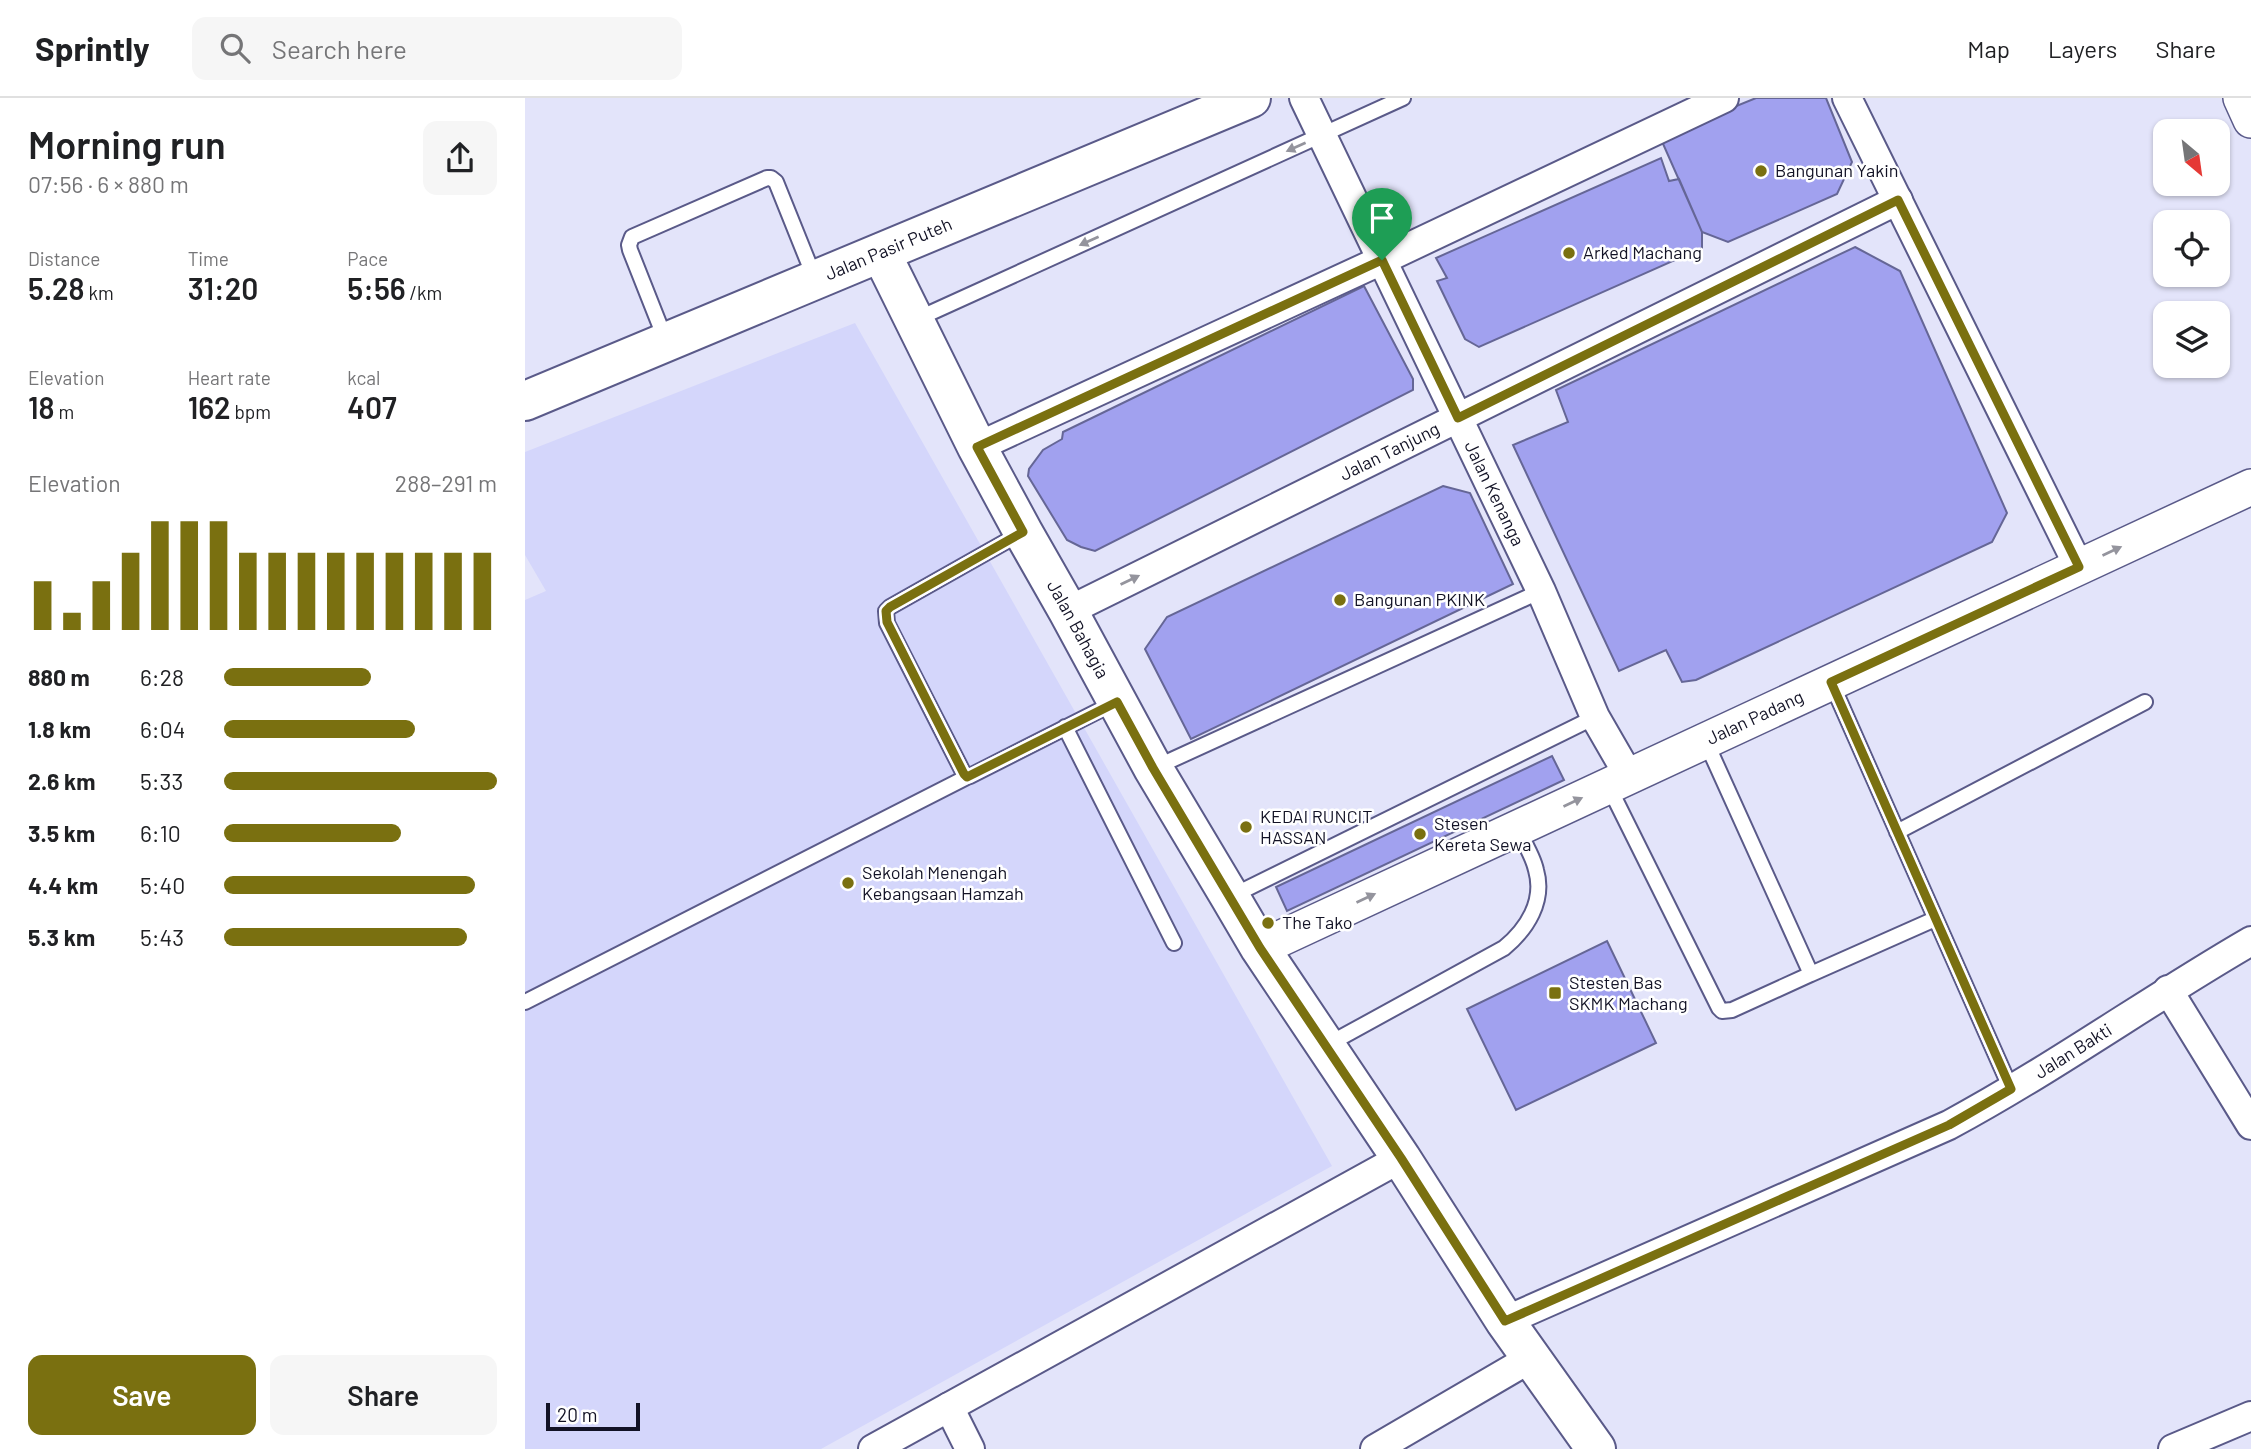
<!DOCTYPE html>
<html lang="en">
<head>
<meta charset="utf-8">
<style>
	:root { --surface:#fff; --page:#f6f6f6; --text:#202124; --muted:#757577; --line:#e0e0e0; --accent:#7a7010 }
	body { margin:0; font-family:Barlow,sans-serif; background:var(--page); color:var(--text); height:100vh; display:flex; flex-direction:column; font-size:26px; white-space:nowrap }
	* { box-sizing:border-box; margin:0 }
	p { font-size:23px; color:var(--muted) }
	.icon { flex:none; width:38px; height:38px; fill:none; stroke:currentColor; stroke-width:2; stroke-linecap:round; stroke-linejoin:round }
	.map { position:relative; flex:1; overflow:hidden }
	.drawer { display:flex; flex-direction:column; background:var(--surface); width:525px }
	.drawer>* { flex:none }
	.needle { width:46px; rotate:151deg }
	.fabs { position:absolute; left:1628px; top:21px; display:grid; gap:14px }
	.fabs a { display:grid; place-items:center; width:77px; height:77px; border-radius:14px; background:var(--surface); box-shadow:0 2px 5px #0004; font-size:35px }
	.scale { position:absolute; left:21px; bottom:18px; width:94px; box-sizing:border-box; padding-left:7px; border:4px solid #121225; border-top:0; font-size:19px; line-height:24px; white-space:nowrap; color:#121225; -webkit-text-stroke:5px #fff; paint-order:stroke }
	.pin { position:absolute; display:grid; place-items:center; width:60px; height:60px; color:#fff; margin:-72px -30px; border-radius:50% 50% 50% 0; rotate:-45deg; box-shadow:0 0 7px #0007 }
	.pin .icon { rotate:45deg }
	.round { display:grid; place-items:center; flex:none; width:74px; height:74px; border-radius:14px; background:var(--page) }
	.summary { display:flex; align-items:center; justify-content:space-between; height:119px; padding:0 28px }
	h1 { font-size:38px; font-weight:600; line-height:52px }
	.figures { display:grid; grid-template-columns:repeat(3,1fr); gap:10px; height:119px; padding:7px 28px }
	.figures div { display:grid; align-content:center }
	.figures b { font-size:30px; font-weight:600 }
	.figures small { font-size:19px; font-weight:400 }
	.figures p { font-size:19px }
	.chart { height:196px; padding:14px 28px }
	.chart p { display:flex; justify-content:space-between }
	.chart svg { width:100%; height:126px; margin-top:7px; stroke:var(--accent); stroke-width:6 }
	.primary-button { display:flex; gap:14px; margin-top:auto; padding:14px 28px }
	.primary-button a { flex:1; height:80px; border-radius:14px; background:var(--accent); color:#fff; font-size:28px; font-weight:600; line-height:80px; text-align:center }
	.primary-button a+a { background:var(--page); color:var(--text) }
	ul { padding:0 28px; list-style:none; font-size:23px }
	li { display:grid; grid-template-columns:112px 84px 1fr; align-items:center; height:52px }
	li i { height:18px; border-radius:9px; background:var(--accent) }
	header { display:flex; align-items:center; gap:42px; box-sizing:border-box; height:98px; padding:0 35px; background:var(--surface); border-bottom:2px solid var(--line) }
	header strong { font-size:33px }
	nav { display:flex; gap:38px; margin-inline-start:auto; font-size:24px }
	.search { width:490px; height:63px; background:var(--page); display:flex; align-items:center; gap:18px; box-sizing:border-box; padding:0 24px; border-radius:14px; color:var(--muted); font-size:26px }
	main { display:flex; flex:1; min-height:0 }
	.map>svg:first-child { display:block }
	.built { fill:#d4d6fb }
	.building { fill:#a1a1ef; stroke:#656696; stroke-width:2 }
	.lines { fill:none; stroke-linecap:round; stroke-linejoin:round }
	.service-casing { stroke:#5a5a89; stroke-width:18 }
	.minor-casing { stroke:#5a5a89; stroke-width:32 }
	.tertiary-casing { stroke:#5a5a89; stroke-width:38 }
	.secondary-casing { stroke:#5a5a89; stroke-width:42 }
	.service { stroke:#fff; stroke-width:14 }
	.minor { stroke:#fff; stroke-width:28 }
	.tertiary { stroke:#fff; stroke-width:35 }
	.secondary { stroke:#fff; stroke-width:38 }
	.oneway { fill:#94949d }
	.route-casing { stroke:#fff; stroke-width:14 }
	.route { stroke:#7a7010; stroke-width:9 }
	.poi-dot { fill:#7a7010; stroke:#fff; stroke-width:2.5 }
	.labels { text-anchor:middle; stroke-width:5; stroke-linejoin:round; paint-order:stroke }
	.poi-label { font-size:18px; fill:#121225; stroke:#fff; text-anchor:start }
	.street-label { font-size:18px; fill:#121225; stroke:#fff }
</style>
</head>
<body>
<header>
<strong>Sprintly</strong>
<div class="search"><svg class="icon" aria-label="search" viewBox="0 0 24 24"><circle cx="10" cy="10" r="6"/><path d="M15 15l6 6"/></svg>Search here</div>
<nav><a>Map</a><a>Layers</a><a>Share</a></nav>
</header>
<main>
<section class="drawer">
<div class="summary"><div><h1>Morning run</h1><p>07:56 · 6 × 880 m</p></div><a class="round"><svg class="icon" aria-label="share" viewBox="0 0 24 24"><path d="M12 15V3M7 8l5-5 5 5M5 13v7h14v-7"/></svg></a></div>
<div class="figures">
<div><p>Distance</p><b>5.28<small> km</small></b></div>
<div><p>Time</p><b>31:20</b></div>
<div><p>Pace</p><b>5:56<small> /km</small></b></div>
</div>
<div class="figures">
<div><p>Elevation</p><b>18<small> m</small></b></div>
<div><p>Heart rate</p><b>162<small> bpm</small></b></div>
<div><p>kcal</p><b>407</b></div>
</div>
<div class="chart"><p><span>Elevation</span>288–291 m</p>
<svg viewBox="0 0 160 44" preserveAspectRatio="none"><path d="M5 44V27M15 44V38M25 44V27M35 44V17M45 44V6M55 44V6M65 44V6M75 44V17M85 44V17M95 44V17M105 44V17M115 44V17M125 44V17M135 44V17M145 44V17M155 44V17"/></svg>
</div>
<ul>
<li><b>880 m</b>6:28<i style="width:54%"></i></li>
<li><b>1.8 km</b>6:04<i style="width:70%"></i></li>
<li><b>2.6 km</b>5:33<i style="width:100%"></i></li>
<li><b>3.5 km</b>6:10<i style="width:65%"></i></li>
<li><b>4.4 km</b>5:40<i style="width:92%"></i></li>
<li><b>5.3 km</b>5:43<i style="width:89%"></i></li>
</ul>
<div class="primary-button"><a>Save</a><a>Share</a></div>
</section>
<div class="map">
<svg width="1726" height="1351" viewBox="0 0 1726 1351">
	<rect width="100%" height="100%" fill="#e3e4fa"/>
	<path class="built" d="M330 225 807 1068 296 1351H0V502L21 493 0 457V354Z"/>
	<path class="building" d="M1231 0H1301L1327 64 1312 96 1203 144 1177 134 1135 39Z
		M1136 60 1144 83 1154 81 1177 134V150L954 249 940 241 912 183 922 180 911 160Z
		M1330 149 1375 173 1482 415 1467 444 1171 582 1157 584 1141 552 1094 573 988 347 1043 324 1031 292Z
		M839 188 888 281V292L570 453 556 449 542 442 503 378 504 371 518 352 537 341 538 334Z
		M918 388 945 395 988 486 666 641 620 551 642 519Z
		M1027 658 1039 682 762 813 751 789Z
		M1082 843 1131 945 991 1012 942 911Z"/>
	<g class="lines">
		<defs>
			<path id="service" d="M392 221 878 0
				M141 243 105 152 104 147 107 139 242 80H246L251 84 290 181
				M496 435 365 509 361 513 362 525 439 676 442 679 445 678 591 604
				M1306 584 1486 991
				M540 629 649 845
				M1181 644 1286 876 1410 821
				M629 670 1016 493
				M1084 689 1194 910 1197 913 1207 912 1286 876
				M1372 734 1620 604
				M707 798 1070 619
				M0 904 442 679
				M802 947 979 850C1002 831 1020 803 1011 772 1008 758 999 744 992 731"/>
			<g id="minor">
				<path id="s1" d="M779 0 1016 493 1070 619 1104 678"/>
				<path d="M1322 0 1554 469"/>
				<path d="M452 349 857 162 1199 0"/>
				<path id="s2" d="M543 513 1373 102"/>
				<path d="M1643 892 1726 1027"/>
				<path id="s3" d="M980 1223 1424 1027C1528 971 1624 902 1726 843"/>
				<path d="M424 1309 445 1351"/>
				<path d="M348 1351 876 1060"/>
				<path d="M850 1351 1006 1260"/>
				<path d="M1648 1351 1726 1318"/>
			</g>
			<g id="tertiary">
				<path d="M1716 0 1726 22"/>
				<path id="s4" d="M735 850 1726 389"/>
			</g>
			<g id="secondary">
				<path id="s5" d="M356 155 452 349 498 434 543 513 628 670 705 799 735 850 876 1060 980 1223 1071 1351"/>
				<path id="s6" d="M0 303 726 0"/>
			</g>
		</defs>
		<use href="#service" class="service-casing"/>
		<use href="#minor" class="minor-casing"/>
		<use href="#tertiary" class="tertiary-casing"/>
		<use href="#secondary" class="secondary-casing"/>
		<use href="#service" class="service"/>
		<use href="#minor" class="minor"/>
		<use href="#tertiary" class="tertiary"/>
		<use href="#secondary" class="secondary"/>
	</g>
	<defs><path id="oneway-solid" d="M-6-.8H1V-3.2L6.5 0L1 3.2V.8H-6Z" transform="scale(1.75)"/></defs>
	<g class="oneway">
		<use href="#oneway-solid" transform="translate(771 49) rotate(156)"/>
		<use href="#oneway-solid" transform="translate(564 143) rotate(156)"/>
		<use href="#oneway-solid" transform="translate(1587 453) rotate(-25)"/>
		<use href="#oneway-solid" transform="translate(605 482) rotate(-26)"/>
		<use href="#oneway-solid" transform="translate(1048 704) rotate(-25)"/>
		<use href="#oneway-solid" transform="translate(841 800) rotate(-25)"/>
	</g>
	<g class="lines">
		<defs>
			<path id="route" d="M1373 102 1554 469 1306 584 1486 991 1424 1027 980 1223 876 1060 735 850 628 670 592 604 442 679 439 676 362 524 361 513 365 509 498 434 452 349 857 162 933 320Z"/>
		</defs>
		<use href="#route" class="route-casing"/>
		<use href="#route" class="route"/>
	</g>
	<g class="poi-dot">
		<circle cx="1236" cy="73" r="7"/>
		<circle cx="1044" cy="155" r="7"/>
		<circle cx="815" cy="502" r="7"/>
		<circle cx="721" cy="729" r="7"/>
		<circle cx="895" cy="736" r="7"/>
		<circle cx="323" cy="785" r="7"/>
		<circle cx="743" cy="825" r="7"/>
		<rect x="1023" y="888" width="14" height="14" rx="3.5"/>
	</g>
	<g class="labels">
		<g class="poi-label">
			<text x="1250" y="79">Bangunan Yakin</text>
			<text x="1058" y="161">Arked Machang</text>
			<text x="829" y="508">Bangunan PKINK</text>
			<text x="735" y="725">KEDAI RUNCIT<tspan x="735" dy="21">HASSAN</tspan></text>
			<text x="909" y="732">Stesen<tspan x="909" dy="21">Kereta Sewa</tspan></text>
			<text x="337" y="781">Sekolah Menengah<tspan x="337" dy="21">Kebangsaan Hamzah</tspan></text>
			<text x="757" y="831">The Tako</text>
			<text x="1044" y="891">Stesten Bas<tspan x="1044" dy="21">SKMK Machang</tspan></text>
		</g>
		<g class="street-label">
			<text dy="6" stroke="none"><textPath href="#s6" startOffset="394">Jalan Pasir Puteh</textPath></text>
			<text dy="6" stroke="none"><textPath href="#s2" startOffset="359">Jalan Tanjung</textPath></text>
			<text dy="6" stroke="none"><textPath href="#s1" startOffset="439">Jalan Kenanga</textPath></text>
			<text dy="6" stroke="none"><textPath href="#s5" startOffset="425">Jalan Bahagia</textPath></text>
			<text dy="6" stroke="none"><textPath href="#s4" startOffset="546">Jalan Padang</textPath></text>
			<text dy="6" stroke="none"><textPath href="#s3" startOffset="630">Jalan Bakti</textPath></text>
		</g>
	</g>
</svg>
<div class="fabs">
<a><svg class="needle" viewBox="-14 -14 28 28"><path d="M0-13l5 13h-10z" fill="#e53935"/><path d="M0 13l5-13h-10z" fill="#757577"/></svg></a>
<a><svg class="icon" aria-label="locate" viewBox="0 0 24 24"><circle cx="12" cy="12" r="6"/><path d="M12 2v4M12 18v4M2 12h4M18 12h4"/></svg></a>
<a><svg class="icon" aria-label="layers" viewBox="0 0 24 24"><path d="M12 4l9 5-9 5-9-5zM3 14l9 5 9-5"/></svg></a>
</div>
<div class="scale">20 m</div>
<div class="pin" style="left:857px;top:162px;background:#1e9e55"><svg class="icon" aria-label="arrive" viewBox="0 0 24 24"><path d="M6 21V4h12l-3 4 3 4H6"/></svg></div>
</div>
</main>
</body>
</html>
